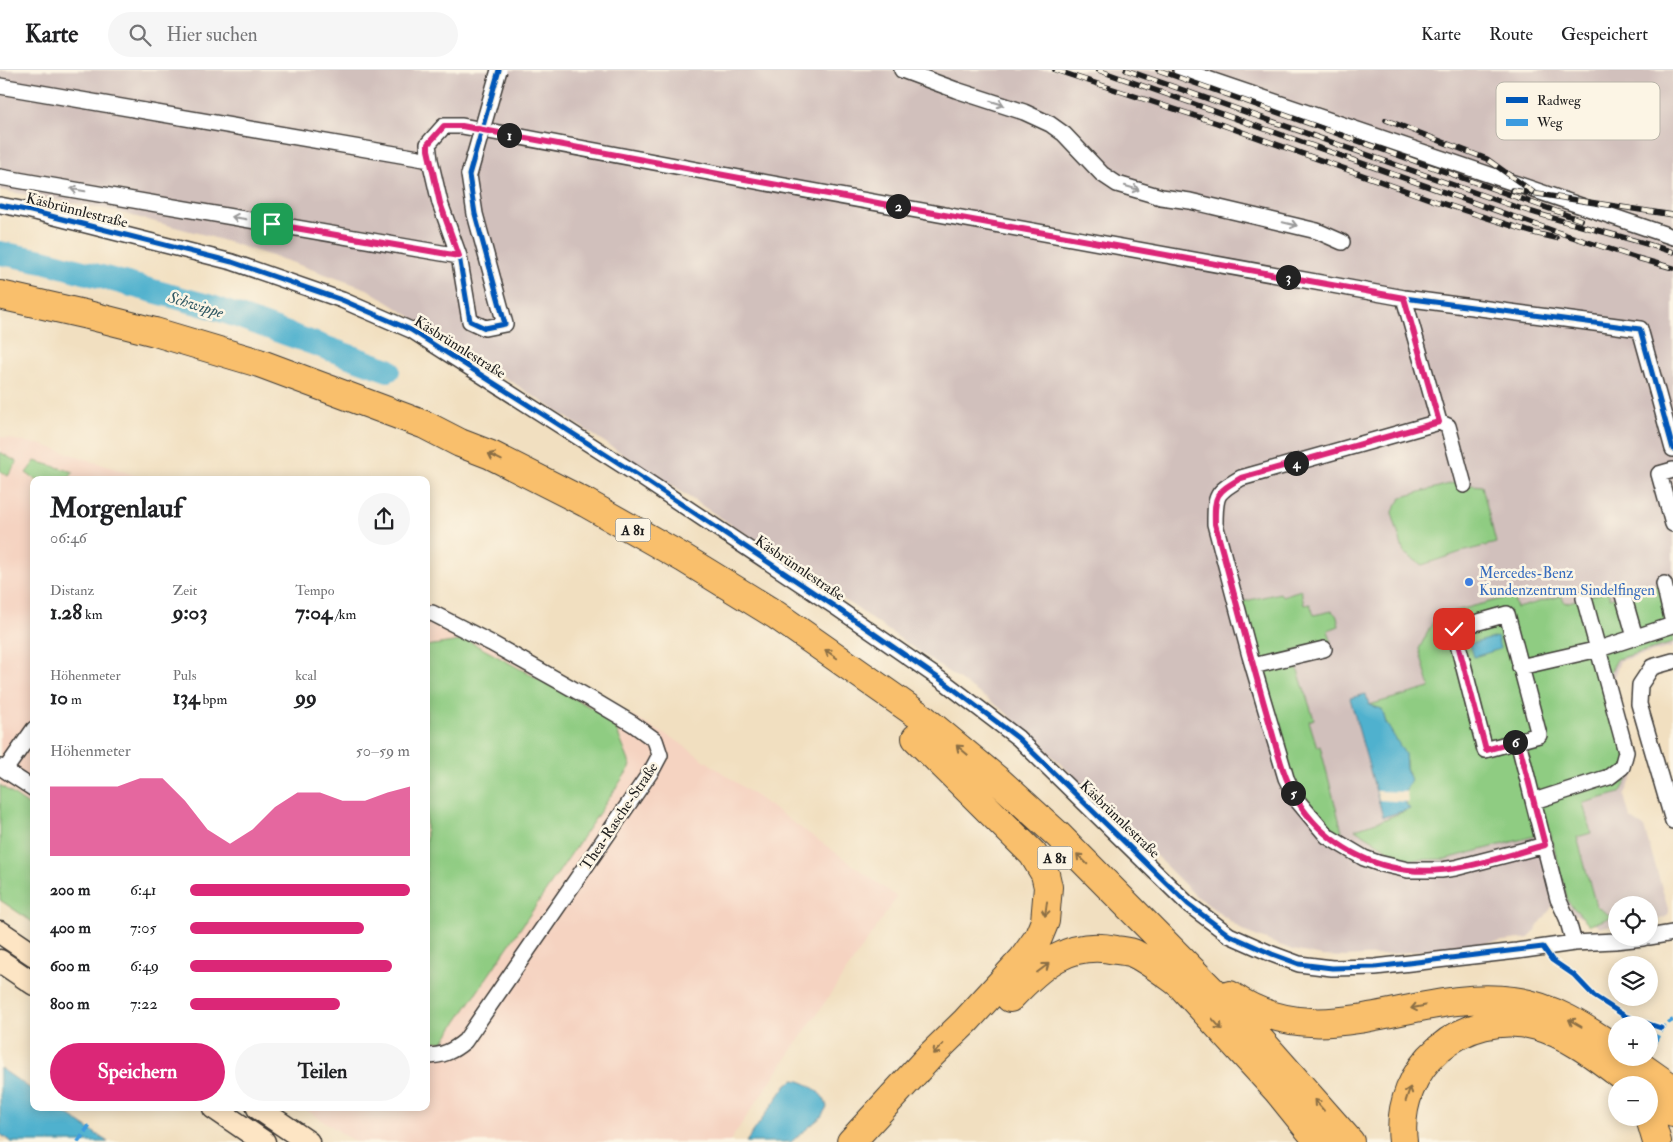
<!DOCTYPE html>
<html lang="de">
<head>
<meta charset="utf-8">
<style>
	:root { --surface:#fff; --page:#f6f6f6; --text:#202124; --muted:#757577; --line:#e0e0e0; --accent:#db2777 }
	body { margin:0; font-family:"IM FELL Double Pica",serif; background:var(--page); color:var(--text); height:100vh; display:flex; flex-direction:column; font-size:19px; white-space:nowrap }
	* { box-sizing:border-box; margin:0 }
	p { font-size:16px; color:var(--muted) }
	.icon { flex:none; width:28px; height:28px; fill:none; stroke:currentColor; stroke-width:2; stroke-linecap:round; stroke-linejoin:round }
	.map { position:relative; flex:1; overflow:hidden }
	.drawer { position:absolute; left:30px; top:406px; width:400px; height:635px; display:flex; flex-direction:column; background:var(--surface); border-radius:10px; box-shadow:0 2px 12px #0003 }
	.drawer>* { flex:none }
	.buttons { position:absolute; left:1608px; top:826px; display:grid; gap:10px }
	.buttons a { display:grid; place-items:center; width:50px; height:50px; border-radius:50%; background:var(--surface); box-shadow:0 2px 12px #0003; font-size:25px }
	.pin { position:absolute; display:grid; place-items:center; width:42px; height:42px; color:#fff; margin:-21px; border-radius:10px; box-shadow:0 2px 8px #0006 }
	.km { position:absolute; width:25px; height:25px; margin:-12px; border-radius:50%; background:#222; color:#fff; font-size:14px; line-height:25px; text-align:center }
	.round { display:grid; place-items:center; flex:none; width:52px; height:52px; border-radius:26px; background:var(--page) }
	.overview { display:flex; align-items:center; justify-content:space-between; height:85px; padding:0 20px }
	h1 { font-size:28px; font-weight:700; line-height:38px }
	.stats { display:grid; grid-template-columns:repeat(3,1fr); gap:8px; height:85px; padding:5px 20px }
	.stats div { display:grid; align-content:center }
	.stats b { font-size:21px; font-weight:700 }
	.stats small { font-size:14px; font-weight:400 }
	.stats p { font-size:14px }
	.chart { height:140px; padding:10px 20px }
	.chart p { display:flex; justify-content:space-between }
	.chart svg { width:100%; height:90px; margin-top:5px; fill:var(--accent); opacity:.7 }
	.action { display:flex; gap:10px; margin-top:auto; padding:10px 20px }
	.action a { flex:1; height:58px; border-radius:30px; background:var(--accent); color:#fff; font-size:20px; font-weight:700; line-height:58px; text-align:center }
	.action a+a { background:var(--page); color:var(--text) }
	ul { padding:0 20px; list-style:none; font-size:16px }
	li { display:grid; grid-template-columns:80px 60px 1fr; align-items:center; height:38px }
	li i { height:12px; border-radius:6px; background:var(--accent) }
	header { display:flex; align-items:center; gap:30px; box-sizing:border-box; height:70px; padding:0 25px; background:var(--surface); border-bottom:1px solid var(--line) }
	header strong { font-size:24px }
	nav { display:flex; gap:28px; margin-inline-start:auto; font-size:18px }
	.search { width:350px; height:45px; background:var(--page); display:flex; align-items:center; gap:12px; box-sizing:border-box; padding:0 18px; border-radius:28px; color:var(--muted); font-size:19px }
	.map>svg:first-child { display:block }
	.built { fill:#f5d3c1 }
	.industrial { fill:#d1c0bc }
	.green { fill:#8fcc82; stroke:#56744f }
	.water { fill:#4fb1ce; stroke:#366675 }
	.pier { fill:#f1dfc0 }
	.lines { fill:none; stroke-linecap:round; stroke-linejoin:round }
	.river { stroke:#4fb1ce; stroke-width:24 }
	.street-casing { stroke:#3c3935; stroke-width:18 }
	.secondary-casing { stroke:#3c3935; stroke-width:25 }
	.highway-casing { stroke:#3c3935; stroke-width:30 }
	.street { stroke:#fff; stroke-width:15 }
	.secondary { stroke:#fde5c4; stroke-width:22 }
	.highway { stroke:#f9bf6c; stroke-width:28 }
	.rail-casing { stroke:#1c1c1c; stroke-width:5.5 }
	.rail { stroke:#fcf5e5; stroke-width:4; stroke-dasharray:11; stroke-linecap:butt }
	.street-bridge-casing { stroke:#3c3935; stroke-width:18; stroke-linecap:butt }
	.street-bridge { stroke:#fff; stroke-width:15 }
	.quiet { stroke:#3c9bdf; stroke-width:4; stroke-dasharray:8 4; stroke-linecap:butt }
	.cycleway-casing { stroke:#fcf5e5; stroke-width:8 }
	.cycleway { stroke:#0057b8; stroke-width:5 }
	.oneway { stroke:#999 }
	.oneway2 { stroke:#8a6e44 }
	.route-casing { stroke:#fff; stroke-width:10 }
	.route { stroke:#db2777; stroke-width:6 }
	.shop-dot { fill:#3f7fe0; stroke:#fcf5e5; stroke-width:2 }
	.labels { text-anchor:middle; stroke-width:5; stroke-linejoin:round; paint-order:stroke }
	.shield { fill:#fcf5e5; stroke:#5f5d58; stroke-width:1 }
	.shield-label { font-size:14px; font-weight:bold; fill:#1c1c1c }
	.street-label { font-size:15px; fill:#1c1c1c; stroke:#fcf5e5 }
	.shop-label { font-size:15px; fill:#366cbe; stroke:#fcf5e5; text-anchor:start }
	.water-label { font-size:16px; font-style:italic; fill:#305863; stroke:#fcf5e5 }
	.key { fill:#fcf5e5; stroke:#b9b4a9; stroke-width:1 }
	.key-label { font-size:14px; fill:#1c1c1c }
</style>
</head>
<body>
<header>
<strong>Karte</strong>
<div class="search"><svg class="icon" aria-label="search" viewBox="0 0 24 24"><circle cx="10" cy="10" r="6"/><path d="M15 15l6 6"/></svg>Hier suchen</div>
<nav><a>Karte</a><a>Route</a><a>Gespeichert</a></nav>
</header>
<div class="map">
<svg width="1673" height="1072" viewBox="0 0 1673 1072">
	<rect width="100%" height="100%" fill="#fcf5e5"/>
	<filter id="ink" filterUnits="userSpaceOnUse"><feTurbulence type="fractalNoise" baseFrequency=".02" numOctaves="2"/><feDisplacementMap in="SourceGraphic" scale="10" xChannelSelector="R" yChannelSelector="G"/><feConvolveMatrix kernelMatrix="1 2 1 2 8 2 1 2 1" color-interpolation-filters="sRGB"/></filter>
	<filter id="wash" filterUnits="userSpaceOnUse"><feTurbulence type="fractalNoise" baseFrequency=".0096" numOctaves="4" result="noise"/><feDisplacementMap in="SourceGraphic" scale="20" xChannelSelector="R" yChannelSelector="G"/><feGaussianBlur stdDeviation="1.12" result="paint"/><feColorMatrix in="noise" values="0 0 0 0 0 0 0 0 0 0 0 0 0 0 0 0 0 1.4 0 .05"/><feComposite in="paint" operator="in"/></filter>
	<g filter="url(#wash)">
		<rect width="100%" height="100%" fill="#f1dfc0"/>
		<path class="built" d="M0 367 43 375 149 410H34V853L0 830Z
			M426 533 677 671 821 772 897 827 729 1072H355L304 1038H426Z"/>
		<path class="industrial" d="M0 0H1673V577L1620 591 1611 615 1636 702 1624 725 1630 748 1644 757 1669 842 1667 846 1659 850 1649 851V835H1616V855L1600 857 1574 844 1558 829 1529 868 1383 885 1345 887 1322 886 1293 880 1245 862 1195 825 1122 752 1003 640 804 502 446 269 367 219 288 191 205 165 106 139 0 120Z"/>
		<path class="green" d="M0 382 17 392 8 406 0 401Z
			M35 391 74 402 67 410H56L53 408 51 410H36L26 403Z
			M1453 413 1482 416 1496 473 1461 482 1422 495 1404 483 1392 443 1402 427Z
			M1673 511V573L1617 589 1608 607 1633 700 1620 723 1583 733 1591 763 1577 767 1596 836 1612 847 1590 855 1568 832 1550 762 1446 789 1404 790 1355 759 1383 750 1410 739 1406 734 1404 721 1408 716 1409 703 1406 698V691L1386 653 1382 639 1369 635 1430 618 1419 579 1435 548 1439 545 1513 526 1517 538 1561 526 1565 533 1608 521 1610 528Z
			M1301 520 1304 535 1310 534 1314 545 1332 541 1337 546 1339 556 1328 560 1331 571 1292 582 1314 649 1309 651 1317 677 1320 676 1342 761 1339 767 1314 744 1294 715 1241 532 1280 523 1282 526Z
			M467 570 612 649 631 696 443 972 426 971V576Z
			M0 715 34 739V853L0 830Z"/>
		<path class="water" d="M1497 567 1500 579 1474 587 1470 574Z
			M1366 624 1369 635 1382 639 1386 653 1405 684 1406 698 1411 710C1406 721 1399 727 1410 739L1383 747 1350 628Z
			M0 998 34 1021V1038H58L108 1072H11L0 1064Z
			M794 1010C807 1011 825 1024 827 1037L821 1047 791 1072H746L787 1014Z"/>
		<path class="pier" d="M1376 721 1407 722 1408 732 1379 730Z"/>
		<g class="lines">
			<path class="river" d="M0 183 43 191 212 237 388 300"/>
		</g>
	</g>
	<g filter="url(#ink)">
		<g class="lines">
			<defs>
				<path id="street" d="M902 0 956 20 1024 42 1050 54 1064 64 1102 104 1117 114 1161 127 1190 131 1317 161 1342 172
					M1181 0 1673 167
					M0 16 430 90
					M469 105 475 144 505 254 485 258 470 251 459 186 440 133 430 90 428 74 444 56H462L745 109 1404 228 1640 259 1673 379
					M0 107 459 186
					M0 135 31 141 232 192 342 230 411 260 636 404 837 538 947 614 1018 668 1188 834 1229 865 1272 884 1299 894 1332 898 1375 897 1517 881 1574 873 1615 871 1643 868
					M1404 228 1439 352 1448 356 1464 415
					M1439 352 1241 408C1216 423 1215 424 1215 454L1250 586 1286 708 1296 729 1327 766 1364 788 1378 793 1408 800H1441L1455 798 1545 775
					M1673 400 1659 404 1673 454
					M1664 514 1673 553
					M1623 525 1635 567
					M1507 544 1539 665 1485 680 1454 559Z
					M1673 591 1652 597 1640 615 1639 634 1673 751
					M1253 596 1324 579
					M1520 597 1599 579 1673 555
					M1518 671 1558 829 1567 848 1574 873
					M0 697 34 719
					M5 700 34 659
					M1534 731 1609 707 1622 697 1626 682 1584 528
					M1649 867 1673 863
					M426 986C443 986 453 981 465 971L652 700 660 685 655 670 633 654 591 629 491 573 432 543"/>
				<path id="secondary" d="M0 862 34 885
					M0 891 34 914
					M214 1038 264 1072
					M258 1038 308 1072"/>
				<path id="highway" d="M0 225 88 245 155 262 259 293 425 355 460 373 491 385 586 433 685 489 776 545 924 649 1001 713 1058 765 1253 962 1350 1072
					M1166 899 1277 1020 1319 1072
					M1230 925C1323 990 1414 917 1514 931 1552 936 1585 958 1616 979
					M1010 928C1041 895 1069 870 1116 880 1122 881 1130 881 1135 884 1151 892 1166 904 1180 914
					M1629 988 1673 1019
					M1649 1026 1673 1043
					M1649 1045 1657 1072
					M851 1072 930 986 966 951 1023 889 1038 868 1045 851 1048 817 1045 804 1033 784 916 668
					M1403 1072C1394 997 1463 937 1537 956 1573 966 1604 993 1634 1015"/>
			</defs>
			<use href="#street" class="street-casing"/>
			<use href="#secondary" class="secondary-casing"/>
			<use href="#highway" class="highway-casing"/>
			<use href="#street" class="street"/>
			<use href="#secondary" class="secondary"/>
			<use href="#highway" class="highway"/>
			<defs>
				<path id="rail" d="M1055 0 1217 53 1435 131 1534 163 1556 168
					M1098 0 1554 161 1637 188 1673 198
					M1126 0 1516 137C1568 154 1621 165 1673 182
					M1158 0 1581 150
					M1386 50 1487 89 1533 122
					M1512 120 1673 145"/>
			</defs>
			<use href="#rail" class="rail-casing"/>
			<use href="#rail" class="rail"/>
			<defs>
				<path id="street-bridge" d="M469 105 499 0"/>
			</defs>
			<use href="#street-bridge" class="street-bridge-casing"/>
			<use href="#street-bridge" class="street-bridge"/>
			<path class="quiet" d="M1649 983C1657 970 1659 957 1673 950
				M78 1072 91 1053"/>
			<defs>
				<path id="cycleway" d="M499 0 469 105 475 144 505 254 485 258 470 251 459 186 440 133 430 90 428 74 444 56H462L745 109 1404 228 1640 259 1673 379
					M0 135 31 141 232 192 342 230 411 260 636 404 837 538 947 614 1018 668 1188 834 1229 865 1272 884 1299 894 1332 898 1375 897 1543 877 1552 890 1574 905 1594 926 1625 946 1661 958"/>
			</defs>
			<use href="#cycleway" class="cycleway-casing"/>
			<use href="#cycleway" class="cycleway"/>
		</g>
		<defs><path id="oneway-shaft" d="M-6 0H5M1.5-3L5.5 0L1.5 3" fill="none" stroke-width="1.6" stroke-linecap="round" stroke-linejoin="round" transform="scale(1.25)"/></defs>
		<g class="oneway">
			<use href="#oneway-shaft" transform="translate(997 33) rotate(17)"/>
			<use href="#oneway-shaft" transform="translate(1132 118) rotate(17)"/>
			<use href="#oneway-shaft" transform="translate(78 120) rotate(-170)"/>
			<use href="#oneway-shaft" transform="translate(239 148) rotate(-170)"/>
			<use href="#oneway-shaft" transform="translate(1290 154) rotate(13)"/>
		</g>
		<g class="oneway2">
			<use href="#oneway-shaft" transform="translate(495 387) rotate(-154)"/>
			<use href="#oneway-shaft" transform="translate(831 584) rotate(-145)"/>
			<use href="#oneway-shaft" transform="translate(962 680) rotate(-140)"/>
			<use href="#oneway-shaft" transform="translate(1082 789) rotate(-135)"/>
			<use href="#oneway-shaft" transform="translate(1046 839) rotate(98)"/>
			<use href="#oneway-shaft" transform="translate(1043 898) rotate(-37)"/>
			<use href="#oneway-shaft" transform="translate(1418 937) rotate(168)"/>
			<use href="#oneway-shaft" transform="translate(1575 953) rotate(-150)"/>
			<use href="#oneway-shaft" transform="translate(1217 954) rotate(48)"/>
			<use href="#oneway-shaft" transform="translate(938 979) rotate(135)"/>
			<use href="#oneway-shaft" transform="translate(1408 1024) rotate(-72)"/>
			<use href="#oneway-shaft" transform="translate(1319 1035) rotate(-131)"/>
		</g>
	</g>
	<g class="lines" filter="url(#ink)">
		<defs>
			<path id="route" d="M272 154 459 186 440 133 428 80V74L444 56H462L745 109 1404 228 1439 352 1241 408C1216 423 1214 424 1215 454 1233 519 1249 583 1268 648 1276 675 1282 705 1297 730 1321 769 1362 795 1408 800 1454 805 1501 787 1545 775L1518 671 1486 680 1454 559"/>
		</defs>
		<use href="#route" class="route-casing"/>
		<use href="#route" class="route"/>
	</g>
	<circle class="shop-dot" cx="1469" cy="512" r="5"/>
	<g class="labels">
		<g class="shield">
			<rect x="615.5" y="448.5" width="35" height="23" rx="4"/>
			<rect x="1037.5" y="776.5" width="35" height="23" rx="4"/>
		</g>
		<g class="shield-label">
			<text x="633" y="465">A 81</text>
			<text x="1055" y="793">A 81</text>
		</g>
		<g class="street-label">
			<text transform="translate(77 140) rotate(14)" y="5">Käsbrünnlestraße</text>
			<text transform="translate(460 277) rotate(32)" y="5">Käsbrünnlestraße</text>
			<text transform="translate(800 498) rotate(34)" y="5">Käsbrünnlestraße</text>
			<text transform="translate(619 746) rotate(-56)" y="5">Thea-Rasche-Straße</text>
			<text transform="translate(1120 749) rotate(44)" y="5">Käsbrünnlestraße</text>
		</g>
		<g class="shop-label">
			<text x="1479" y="508">Mercedes-Benz<tspan x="1479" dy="17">Kundenzentrum Sindelfingen</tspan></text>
		</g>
		<g class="water-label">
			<text transform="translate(196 234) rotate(17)" y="6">Schwippe</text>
		</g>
	</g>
	<rect x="1496" y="12" width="164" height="58" rx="8" class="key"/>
	<rect x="1506" y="27" width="22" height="6" fill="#0057b8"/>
	<rect x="1506" y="49" width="22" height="7" fill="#3c9bdf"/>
	<g class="key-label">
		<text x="1537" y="35">Radweg</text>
		<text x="1537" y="57">Weg</text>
	</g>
</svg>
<div class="buttons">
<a><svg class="icon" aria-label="locate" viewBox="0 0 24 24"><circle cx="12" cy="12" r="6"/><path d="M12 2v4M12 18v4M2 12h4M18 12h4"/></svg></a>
<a><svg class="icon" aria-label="layers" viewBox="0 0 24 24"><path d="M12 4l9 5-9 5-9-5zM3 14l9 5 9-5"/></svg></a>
<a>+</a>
<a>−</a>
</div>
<div class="pin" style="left:272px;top:154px;background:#1e9e55"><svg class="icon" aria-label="arrive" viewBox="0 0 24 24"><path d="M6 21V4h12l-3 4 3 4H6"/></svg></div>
<div class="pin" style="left:1454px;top:559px;background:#d93025"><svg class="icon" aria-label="check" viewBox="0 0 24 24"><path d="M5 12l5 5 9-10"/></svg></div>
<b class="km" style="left:509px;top:65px">1</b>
<b class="km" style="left:898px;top:136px">2</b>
<b class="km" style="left:1288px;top:207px">3</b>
<b class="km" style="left:1296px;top:393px">4</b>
<b class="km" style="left:1293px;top:723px">5</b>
<b class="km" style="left:1515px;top:672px">6</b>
<section class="drawer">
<div class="overview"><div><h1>Morgenlauf</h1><p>06:46</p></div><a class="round"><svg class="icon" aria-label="share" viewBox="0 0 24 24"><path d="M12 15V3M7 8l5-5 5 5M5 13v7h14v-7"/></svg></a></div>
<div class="stats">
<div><p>Distanz</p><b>1.28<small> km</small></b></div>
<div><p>Zeit</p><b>9:03</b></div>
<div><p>Tempo</p><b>7:04<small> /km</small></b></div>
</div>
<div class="stats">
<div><p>Höhenmeter</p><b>10<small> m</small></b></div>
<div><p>Puls</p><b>134<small> bpm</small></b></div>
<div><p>kcal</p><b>99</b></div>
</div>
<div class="chart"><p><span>Höhenmeter</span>50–59 m</p>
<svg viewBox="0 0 160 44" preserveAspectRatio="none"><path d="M0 44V10L10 10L20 10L30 10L40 6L50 6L60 17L70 31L80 38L90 31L100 20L110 13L120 13L130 17L140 17L150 13L160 10V44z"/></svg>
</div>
<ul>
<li><b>200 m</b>6:41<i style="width:100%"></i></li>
<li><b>400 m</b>7:05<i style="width:79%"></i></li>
<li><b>600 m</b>6:49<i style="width:92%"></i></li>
<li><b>800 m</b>7:22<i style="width:68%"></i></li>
</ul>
<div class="action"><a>Speichern</a><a>Teilen</a></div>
</section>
</div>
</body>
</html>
